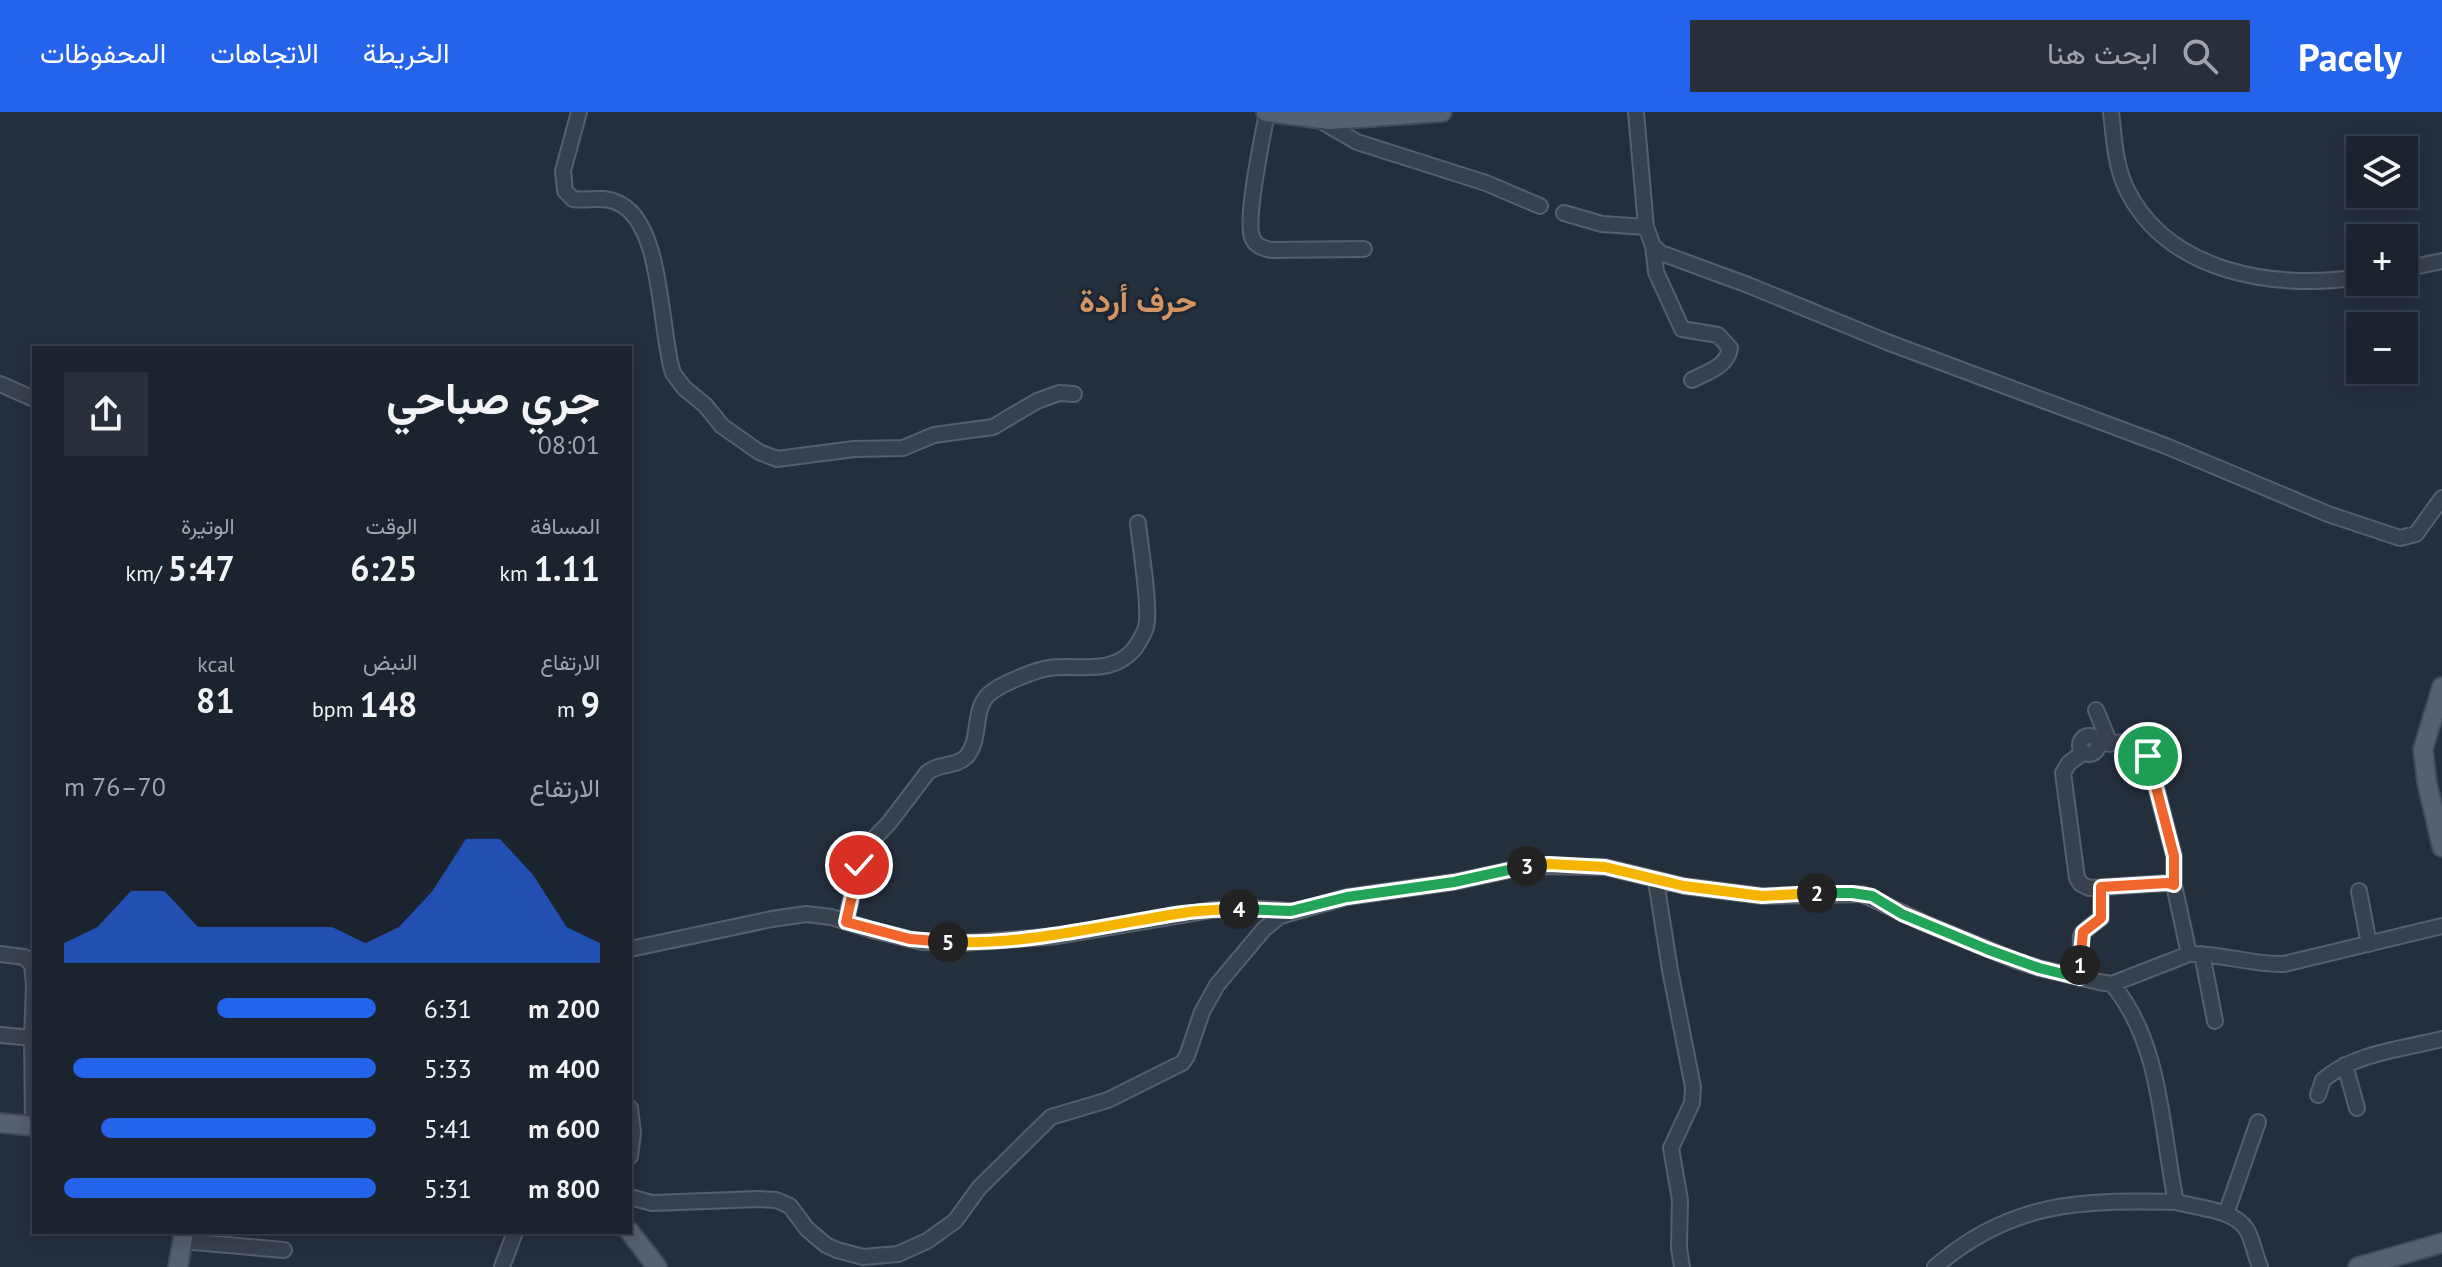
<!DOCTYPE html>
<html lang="ar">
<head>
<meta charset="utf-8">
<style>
	:root { --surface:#1b232e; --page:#282f3a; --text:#f1f3f6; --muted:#a0a4aa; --line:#39404a; --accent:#2563eb }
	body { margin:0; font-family:"PT Sans",Vazirmatn,sans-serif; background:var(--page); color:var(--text); direction:rtl; height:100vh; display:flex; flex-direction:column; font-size:30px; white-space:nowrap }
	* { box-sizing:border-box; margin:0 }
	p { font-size:26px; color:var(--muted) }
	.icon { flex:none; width:44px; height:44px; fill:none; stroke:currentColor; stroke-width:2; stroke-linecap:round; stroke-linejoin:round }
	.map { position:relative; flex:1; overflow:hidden; direction:ltr }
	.drawer { position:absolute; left:32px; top:234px; width:600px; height:888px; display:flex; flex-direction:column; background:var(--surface); border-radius:0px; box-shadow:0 4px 20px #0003,0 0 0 2px var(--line); direction:rtl }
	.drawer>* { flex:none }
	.tools { position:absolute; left:2346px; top:24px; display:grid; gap:16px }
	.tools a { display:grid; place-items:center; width:72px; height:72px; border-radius:0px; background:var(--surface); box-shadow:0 4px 20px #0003,0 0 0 2px var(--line); font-size:40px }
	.pin { position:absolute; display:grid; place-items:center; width:68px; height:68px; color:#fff; margin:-34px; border:4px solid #fff; border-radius:50%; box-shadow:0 2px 8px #0007 }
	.km { position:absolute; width:40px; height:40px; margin:-20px; border-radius:50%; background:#222; color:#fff; font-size:22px; line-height:40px; text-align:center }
	.round { display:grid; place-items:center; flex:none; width:84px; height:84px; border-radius:0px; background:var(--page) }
	.head { display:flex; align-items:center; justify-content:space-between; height:136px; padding:0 32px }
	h1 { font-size:44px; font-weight:700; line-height:60px }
	.metrics { display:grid; grid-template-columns:repeat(3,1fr); gap:12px; height:136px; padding:8px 32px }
	.metrics div { display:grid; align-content:center }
	.metrics b { font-size:34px; font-weight:700 }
	.metrics small { font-size:22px; font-weight:400 }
	.metrics p { font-size:22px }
	.chart { height:224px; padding:16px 32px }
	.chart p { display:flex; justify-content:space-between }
	.chart svg { width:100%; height:144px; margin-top:8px; fill:var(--accent); opacity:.7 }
	ul { padding:0 32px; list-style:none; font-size:26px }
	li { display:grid; grid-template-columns:128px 96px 1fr; align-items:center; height:60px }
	li i { height:20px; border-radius:10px; background:var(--accent) }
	header { display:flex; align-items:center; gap:48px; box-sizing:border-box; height:112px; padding:0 40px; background:var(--accent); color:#fff }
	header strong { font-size:38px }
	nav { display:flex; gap:44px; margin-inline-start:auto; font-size:28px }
	.search { width:560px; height:72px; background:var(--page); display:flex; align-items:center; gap:20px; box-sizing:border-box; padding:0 28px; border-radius:0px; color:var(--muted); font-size:30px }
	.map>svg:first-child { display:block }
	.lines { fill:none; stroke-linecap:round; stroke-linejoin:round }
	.minor-casing { stroke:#565f6c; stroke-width:18 }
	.major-casing { stroke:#414a57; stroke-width:22 }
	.minor { stroke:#38414e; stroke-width:14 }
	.major { stroke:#56606e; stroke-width:18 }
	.split-1-casing { stroke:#fff; stroke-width:16 }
	.split-2-casing { stroke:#fff; stroke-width:16 }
	.split-3-casing { stroke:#fff; stroke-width:16 }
	.split-4-casing { stroke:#fff; stroke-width:16 }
	.split-5-casing { stroke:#fff; stroke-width:16 }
	.split-6-casing { stroke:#fff; stroke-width:16 }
	.split-1 { stroke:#f0652b; stroke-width:10 }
	.split-2 { stroke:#22a559; stroke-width:10 }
	.split-3 { stroke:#f5b400; stroke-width:10 }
	.split-4 { stroke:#22a559; stroke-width:10 }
	.split-5 { stroke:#f5b400; stroke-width:10 }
	.split-6 { stroke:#f0652b; stroke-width:10 }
	.labels { text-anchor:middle; stroke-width:6; stroke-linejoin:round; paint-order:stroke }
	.quarter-label { font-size:32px; font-weight:bold; fill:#d59563; stroke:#1d2633 }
</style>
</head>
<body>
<header>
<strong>Pacely</strong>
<div class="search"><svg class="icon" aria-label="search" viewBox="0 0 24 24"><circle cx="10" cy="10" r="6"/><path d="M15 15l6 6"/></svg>ابحث هنا</div>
<nav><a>الخريطة</a><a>الاتجاهات</a><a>المحفوظات</a></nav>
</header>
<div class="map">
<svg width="2442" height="1155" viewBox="0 0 2442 1155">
	<rect width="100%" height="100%" fill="#242f3e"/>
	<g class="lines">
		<defs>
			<path id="minor" d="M579 0 563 59 565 79 573 87C588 89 603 84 616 90 664 108 659 219 673 261L684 276 705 293 722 314 759 340 777 347 854 337 903 336 934 323 993 315 1037 289 1059 281 1074 282
				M1267 0C1263 24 1245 105 1252 125 1255 134 1263 136 1271 138L1364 137
				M1636 0 1646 115 1653 134 1661 141 1748 173 1887 230 2166 334 2328 402 2400 426 2416 422 2442 386
				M2111 0C2114 26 2115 54 2127 78 2169 162 2277 178 2360 165
				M1321 9 1357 30 1486 71 1540 94
				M1564 101 1602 112 1646 115
				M1653 134 1656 160 1682 217 1718 223 1730 236C1727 255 1707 260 1692 268
				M2404 157 2442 149
				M0 272 34 287
				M2096 598 2110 632
				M2080 633a9 9 0 1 1 18 0a9 9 0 1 1-18 0Z
				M2098 632C2118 631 2137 625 2148 644L2174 744V773L2189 842
				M2084 640 2069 651 2063 661 2077 766 2081 772 2089 776 2167 771 2174 773
				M1656 769 1670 858 1693 975 1692 991 1671 1036 1680 1088 1679 1136 1682 1155
				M2359 779 2369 832
				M846 810 856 763 865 736 889 711 927 661C938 651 956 655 966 645 983 627 970 594 993 579 1004 571 1035 558 1049 556 1079 552 1113 564 1135 536 1139 530 1144 522 1146 515 1151 496 1140 434 1138 411
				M630 837 772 807 806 802 831 805 872 818 922 830 964 831 1058 824 1212 798 1248 796 1291 799
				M0 842 24 845 32 853 34 874 32 926 33 1014
				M2202 842 2215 909
				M2080 866 2081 824 2083 820 2101 806V775
				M2112 872C2162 932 2161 1017 2176 1090 2198 1096 2234 1097 2247 1118 2253 1129 2255 1143 2260 1155
				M0 923 34 926
				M2345 953 2357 996
				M2318 983 2323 968C2354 941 2403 937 2442 927
				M630 996 633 1021 630 1044
				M630 1085 652 1091 759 1087 776 1088 790 1094 807 1117 826 1133 837 1138 863 1145 898 1142 927 1129 955 1109 979 1076 1051 1005 1108 988 1182 951 1187 944 1202 900 1217 873 1264 817 1280 804 1347 785 1454 770 1529 754 1605 755 1684 774 1762 784 1862 782 1924 811 2017 849 2039 856 2099 870 2112 872 2189 842C2221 841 2252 853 2284 852L2442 814
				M2226 1102 2258 1010
				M182 1129 284 1138
				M502 1155 515 1120
				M1935 1155C2011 1089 2081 1088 2176 1090"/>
			<path id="major" d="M1266 0 1330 8 1442 0
				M2442 575 2423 637 2427 671 2442 735
				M0 1011 34 1014
				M630 1120 657 1155
				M178 1155 184 1120
				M2358 1155 2442 1131"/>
		</defs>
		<use href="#minor" class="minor-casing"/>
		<use href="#major" class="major-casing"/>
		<use href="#minor" class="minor"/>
		<use href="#major" class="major"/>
	</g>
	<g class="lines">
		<defs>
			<path id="split-1" d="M2080 853 2083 820 2101 806V775L2167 771 2174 773V744L2148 644"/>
			<path id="split-2" d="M1817 781H1852L1872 784 1902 802 1989 838 2039 856 2080 866V853"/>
			<path id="split-3" d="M1527 754 1549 752 1605 755 1684 774 1762 784 1817 781"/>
			<path id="split-4" d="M1239 797 1291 799 1347 785 1454 770 1527 754"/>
			<path id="split-5" d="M948 830C1029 833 1104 813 1183 801 1201 798 1220 798 1239 797"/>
			<path id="split-6" d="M859 753 846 810 910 827 948 830"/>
		</defs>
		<use href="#split-1" class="split-1-casing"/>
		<use href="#split-2" class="split-2-casing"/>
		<use href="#split-3" class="split-3-casing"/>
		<use href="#split-4" class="split-4-casing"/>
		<use href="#split-5" class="split-5-casing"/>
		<use href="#split-6" class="split-6-casing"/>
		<use href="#split-1" class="split-1"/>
		<use href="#split-2" class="split-2"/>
		<use href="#split-3" class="split-3"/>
		<use href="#split-4" class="split-4"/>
		<use href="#split-5" class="split-5"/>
		<use href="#split-6" class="split-6"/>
	</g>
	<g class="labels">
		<g class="quarter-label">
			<text x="1138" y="200">حرف أردة</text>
		</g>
	</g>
</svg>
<div class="tools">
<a><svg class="icon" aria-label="layers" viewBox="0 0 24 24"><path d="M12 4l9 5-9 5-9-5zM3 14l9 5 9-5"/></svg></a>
<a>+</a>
<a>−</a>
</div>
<div class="pin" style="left:2148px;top:644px;background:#1e9e55"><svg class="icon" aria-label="arrive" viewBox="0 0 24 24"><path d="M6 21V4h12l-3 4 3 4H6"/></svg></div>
<div class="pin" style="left:859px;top:753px;background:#d93025"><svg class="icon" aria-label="check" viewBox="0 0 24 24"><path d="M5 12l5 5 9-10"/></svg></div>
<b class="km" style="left:2080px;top:853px">1</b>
<b class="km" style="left:1817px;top:781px">2</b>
<b class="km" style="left:1527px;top:754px">3</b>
<b class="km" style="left:1239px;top:797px">4</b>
<b class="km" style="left:948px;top:830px">5</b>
<section class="drawer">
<div class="head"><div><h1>جري صباحي</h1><p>08:01</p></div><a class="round"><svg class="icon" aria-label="share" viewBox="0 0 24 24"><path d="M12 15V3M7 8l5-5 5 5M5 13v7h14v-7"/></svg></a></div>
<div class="metrics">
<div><p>المسافة</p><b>1.11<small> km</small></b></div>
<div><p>الوقت</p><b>6:25</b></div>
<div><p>الوتيرة</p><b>5:47<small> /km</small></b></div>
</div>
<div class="metrics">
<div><p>الارتفاع</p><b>9<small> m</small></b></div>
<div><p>النبض</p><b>148<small> bpm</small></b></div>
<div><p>kcal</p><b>81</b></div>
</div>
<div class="chart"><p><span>الارتفاع</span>70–76 m</p>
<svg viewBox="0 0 160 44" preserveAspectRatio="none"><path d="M0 44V38L10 33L20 22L30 22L40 33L50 33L60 33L70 33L80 33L90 38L100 33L110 22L120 6L130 6L140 17L150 33L160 38V44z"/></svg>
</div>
<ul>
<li><b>200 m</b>6:31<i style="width:51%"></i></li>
<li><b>400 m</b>5:33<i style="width:97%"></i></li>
<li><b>600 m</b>5:41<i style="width:88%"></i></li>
<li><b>800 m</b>5:31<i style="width:100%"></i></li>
</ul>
</section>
</div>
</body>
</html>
